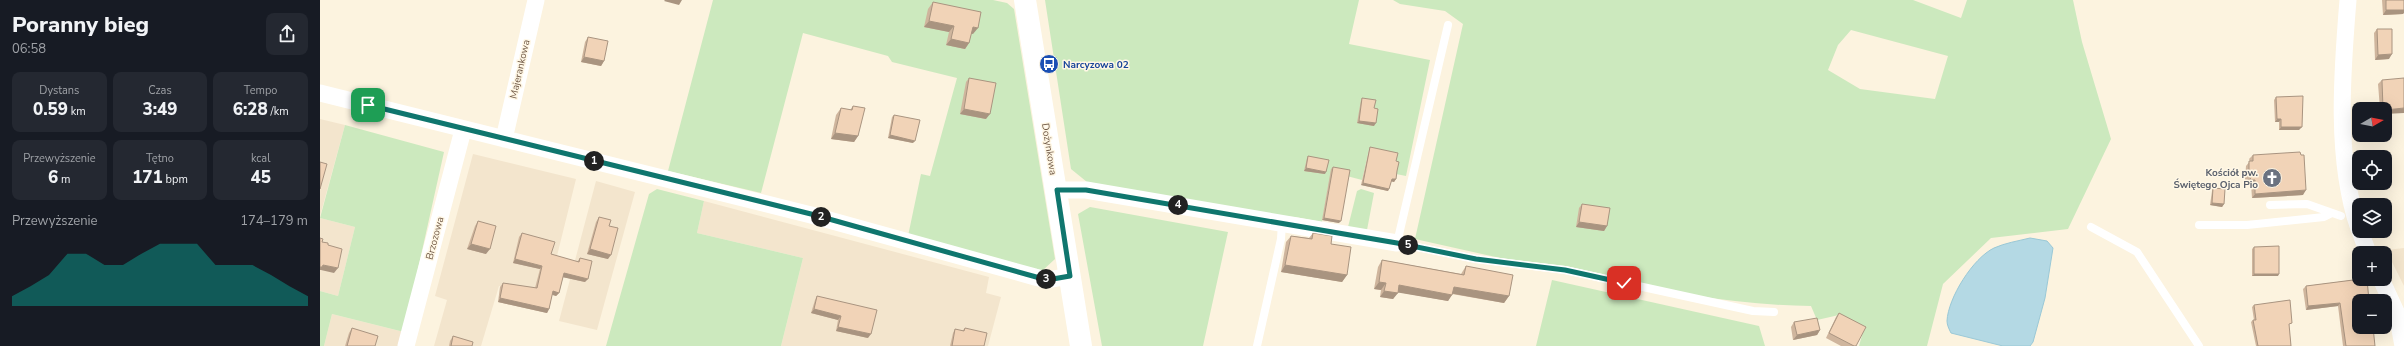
<!DOCTYPE html>
<html lang="pl">
<head>
<meta charset="utf-8">
<style>
	:root { --surface:#171b24; --page:#242831; --text:#f1f3f6; --muted:#9ea1a6; --accent:#0f766e }
	body { margin:0; font-family:"Nunito Sans",sans-serif; background:var(--page); color:var(--text); height:100vh; display:flex; flex-direction:column; font-size:15px; white-space:nowrap }
	* { box-sizing:border-box; margin:0 }
	p { font-size:13px; color:var(--muted) }
	.icon { flex:none; width:22px; height:22px; fill:none; stroke:currentColor; stroke-width:2; stroke-linecap:round; stroke-linejoin:round }
	.map { position:relative; flex:1; overflow:hidden }
	.details { display:flex; flex-direction:column; background:var(--surface); width:320px }
	.details>* { flex:none }
	.needle { width:26px; rotate:81deg }
	.tools { position:absolute; left:2032px; top:102px; display:grid; gap:8px }
	.tools a { display:grid; place-items:center; width:40px; height:40px; border-radius:8px; background:var(--surface); box-shadow:0 4px 16px #0002; font-size:20px }
	.pin { position:absolute; display:grid; place-items:center; width:34px; height:34px; color:#fff; margin:-17px; border-radius:8px; box-shadow:0 2px 6px #0006 }
	.km { position:absolute; width:20px; height:20px; margin:-10px; border-radius:50%; background:#222; color:#fff; font-size:11px; line-height:20px; text-align:center }
	.round { display:grid; place-items:center; flex:none; width:42px; height:42px; border-radius:8px; background:var(--page) }
	.head { display:flex; align-items:center; justify-content:space-between; height:68px; padding:0 12px }
	h1 { font-size:22px; font-weight:800; line-height:30px }
	.metrics { display:grid; grid-template-columns:repeat(3,1fr); gap:6px; height:68px; padding:4px 12px }
	.metrics div { display:grid; align-content:center; border-radius:8px; background:var(--page); text-align:center }
	.metrics b { font-size:17px; font-weight:800 }
	.metrics small { font-size:11px; font-weight:400 }
	.metrics p { font-size:11px }
	.chart { height:112px; padding:8px 12px }
	.chart p { display:flex; justify-content:space-between }
	.chart svg { width:100%; height:72px; margin-top:4px; fill:var(--accent); opacity:.7 }
	main { display:flex; flex:1; min-height:0 }
	.map>svg:first-child { display:block }
	.residential { fill:#f3e5cd }
	.green { fill:#cce9be; fill-rule:evenodd }
	.water { fill:#b4d9e4; stroke:#9ac8d6 }
	.lines { fill:none; stroke-linecap:round; stroke-linejoin:round }
	.lane { stroke:#fff; stroke-width:8 }
	.street { stroke:#fff; stroke-width:17 }
	.secondary { stroke:#fff; stroke-width:22 }
	.wall { fill:#cfb59d }
	.shaded-wall { fill:#a99480 }
	.building { fill:#f1d3b7; stroke:#a99480 }
	.route-casing { stroke:#fff; stroke-width:8 }
	.route { stroke:#0f766e; stroke-width:5 }
	.labels { text-anchor:middle; stroke-width:3; stroke-linejoin:round; paint-order:stroke }
	.transit-label { font-size:10px; font-weight:bold; fill:#164399; stroke:#fff7e5; text-anchor:start }
	.street-label { font-size:10px; fill:#715a47; stroke:#fff7e5 }
	.worship-label { font-size:10px; font-weight:bold; fill:#5b616d; stroke:#fff7e5; text-anchor:end }
</style>
</head>
<body>
<main>
<section class="details">
<div class="head"><div><h1>Poranny bieg</h1><p>06:58</p></div><a class="round"><svg class="icon" aria-label="share" viewBox="0 0 24 24"><path d="M12 15V3M7 8l5-5 5 5M5 13v7h14v-7"/></svg></a></div>
<div class="metrics">
<div><p>Dystans</p><b>0.59<small> km</small></b></div>
<div><p>Czas</p><b>3:49</b></div>
<div><p>Tempo</p><b>6:28<small> /km</small></b></div>
</div>
<div class="metrics">
<div><p>Przewyższenie</p><b>6<small> m</small></b></div>
<div><p>Tętno</p><b>171<small> bpm</small></b></div>
<div><p>kcal</p><b>45</b></div>
</div>
<div class="chart"><p><span>Przewyższenie</span>174–179 m</p>
<svg viewBox="0 0 160 44" preserveAspectRatio="none"><path d="M0 44V38L10 32L20 25L30 12L40 12L50 19L60 19L70 12L80 6L90 6L100 6L110 19L120 19L130 19L140 25L150 32L160 38V44z"/></svg>
</div>
</section>
<div class="map">
<svg width="2084" height="346" viewBox="0 0 2084 346">
	<rect width="100%" height="100%" fill="#fcf3df"/>
	<path class="residential" d="M0 119 25 125 0 216Z
		M153 154 256 179 236 260 222 294 179 286 161 346H114L127 300 115 296Z
		M276 181 315 192 277 330 239 321Z
		M384 201 669 277 666 293 681 297 668 346H461L483 258 377 233Z
		M0 218 35 227 18 296 0 291Z
		M2084 248V286L2066 250Z
		M12 314 84 332 80 346H4Z"/>
	<path class="green" d="M393 0H673L687 3 694 9 735 259 722 271 588 236 601 174 610 176 637 78 572 62 568 56 483 33 441 193 348 171Z
		M725 0H1039L1029 44 1110 60 1086 176 1076 174 1049 150 1042 180 1023 175 1008 187 1002 222 975 217 951 216 767 182 751 169Z
		M1073 0H1593L1641 18 1647 0H1753L1762 42 1791 139 1748 229 1671 238 1623 284 1607 346H1539L1544 328 1519 315 1497 320 1491 306C1420 305 1351 293 1281 279 1219 267 1157 253 1095 239L1143 24 1125 11 1080 4ZM1531 30 1628 56 1615 99 1540 89 1508 70 1518 45Z
		M25 125 124 152 84 332 12 314 4 346H0V291L18 296 35 227 0 218Z
		M337 189 384 201 377 233 483 258 461 346H286L329 194Z
		M1041 189 1054 193 1047 230 1028 227 1037 191Z
		M770 207 908 232 883 346H782L758 214Z
		M1232 280 1439 326 1445 346H1216Z"/>
	<path class="water" d="M1710 238 1727 241 1733 248 1725 298 1713 342 1710 346H1683L1631 333C1629 329 1627 325 1627 321 1628 298 1653 258 1674 248 1685 243 1698 241 1710 238Z"/>
	<g class="lines">
		<path class="lane" d="M1128 25 1077 243 1156 259 1245 270 1433 311 1454 312
			M1950 205 1987 204 2021 216
			M1879 225H1927L2004 217 2010 214
			M1771 227 1817 252 1879 346
			M937 346 961 239 962 223"/>
		<path class="street" d="M2028 0C2022 72 2015 160 2039 229
			M0 93 491 215 715 277 727 280 750 276
			M184 139 216 0
			M737 190H766L1077 243
			M2040 231 2048 253
			M2061 279 2077 314 2083 346
			M86 346 143 130"/>
		<path class="secondary" d="M705 0 761 346"/>
	</g>
	<path class="wall" d="M2062 0H2084L2083 14 2063 15Z
		M613 2 653 34H651L649 43 645 49 626 45 629 32 604 27 608 9Z
		M2057 29 2069 59 2055 60 2054 33Z
		M268 37 284 61 281 66 261 62 265 42Z
		M649 78 666 119 640 114 646 82Z
		M2062 80 2065 109H2060L2058 84Z
		M1956 97 1979 130H1959V122H1955L1954 100Z
		M1042 98 1054 108V126L1037 123 1041 100Z
		M533 106 538 136 534 142 511 139 516 115 521 108 530 110Z
		M574 115 593 143 568 138 572 117Z
		M1050 147 1076 161V179L1074 182 1071 181 1068 191 1041 185 1049 150Z
		M1933 155 1983 195 1932 198 1931 184 1927 185 1925 179 1926 166 1930 161 1929 159Z
		M988 156 1005 174 984 171 987 158Z
		M1013 167 1019 223 1002 220 1011 169Z
		M1893 188 1904 204 1902 207 1890 205 1892 191Z
		M1262 204 1287 226 1284 231 1256 227 1259 208Z
		M279 217 289 226 288 259 267 254 276 222Z
		M158 221 166 254 147 249 155 226Z
		M202 233 231 254 257 262 260 258 265 282 243 277 239 293 236 296 232 295 229 309 227 313 178 302 180 287 183 283 215 288 220 269 193 263 199 237Z
		M993 233 1011 244 1027 275 1022 282 961 272 966 242 971 236 989 238Z
		M1934 247 1958 276H1932V249Z
		M1062 260 1141 274 1146 266 1189 296 1184 303 1132 294 1128 301 1078 292 1073 299 1060 297 1061 290 1054 289 1058 267Z
		M2041 279 2055 346H2023L2018 306 1986 310 1983 289 1986 286Z
		M497 296 548 338 516 331 518 320 491 313 495 300Z
		M1934 305 1970 326H1969L1971 346H1936L1931 322 1933 320H1934L1932 307Z
		M1519 313 1536 346H1521L1506 338 1516 317Z
		M1474 322 1500 330 1497 335 1473 340 1471 327Z
		M32 328 55 346H25L29 333Z
		M645 328 664 346H630L633 333 635 329 642 331Z
		M133 336 152 346H129L130 341Z"/>
	<path class="shaded-wall" d="M345 0H362L359 5 344 1Z
		M2066 10H2084V13L2083 14 2063 15Z
		M609 21 634 26 629 32 604 27Z
		M653 27 658 28 653 34 648 33Z
		M631 39 649 43 645 49 626 45Z
		M2072 54 2069 59 2055 60 2058 55Z
		M264 57 284 61 281 66 261 62Z
		M2084 108V113L2065 114V110Z
		M644 109 670 114 666 119 640 114Z
		M1957 119H1961L1959 122H1955Z
		M1039 121 1056 123 1054 126 1037 123Z
		M1961 127H1982L1979 130H1959Z
		M515 133 538 136 534 142 511 139Z
		M570 135 595 141 593 143 568 138Z
		M986 168 1006 172 1005 174 984 171Z
		M1072 179H1076L1074 182 1070 181Z
		M1931 180H1935L1931 184 1927 185Z
		M1043 183 1069 189 1068 191 1041 185Z
		M1986 190 1983 195 1932 198 1935 194Z
		M1892 203 1904 204 1902 207 1890 205Z
		M1004 218 1021 221 1019 223 1002 220Z
		M1259 222 1287 226 1284 231 1256 227Z
		M151 244 170 249 166 254 147 249Z
		M270 249 291 255 288 259 267 254Z
		M195 259 222 266 220 269 193 263Z
		M3 265 18 268 14 273 1 270H0V267Z
		M965 265 1027 275 1022 282 961 272Z
		M244 273 268 279 265 282 242 277Z
		M1934 274H1959L1958 276H1932Z
		M1059 282 1066 283 1061 290 1054 289Z
		M1079 285 1132 295 1128 301 1075 292Z
		M1134 287 1189 296 1184 303 1129 293Z
		M233 291 239 293 236 296 231 294Z
		M1064 291 1078 293 1073 299 1060 297Z
		M180 298 229 309 227 313 178 302Z
		M2020 303 2018 306 1986 310 1988 306Z
		M494 309 521 316 518 320 491 313Z
		M518 327 551 334 548 338 516 331Z
		M1500 330 1497 335 1473 340 1477 335Z"/>
	<path class="building" d="M2066 0H2084V10H2066Z
		M613 2 661 12 658 28 653 27 649 43 631 39 634 26 609 21Z
		M2057 29H2072V54L2058 55Z
		M268 37 288 41 284 61 264 57Z
		M649 78 676 83 670 114 644 109Z
		M2084 78V108L2065 110V109H2063L2062 80Z
		M1983 96 1982 127H1961V119H1957L1956 97Z
		M1042 98 1056 100 1054 108 1058 109 1056 123 1039 121Z
		M533 106 545 108 538 136 515 133 521 108 532 110Z
		M574 115 600 120 595 141 570 135Z
		M1050 147 1078 153 1076 161 1079 162 1077 171 1076 179H1072L1069 189 1043 183Z
		M1980 152 1981 155H1984L1986 190 1935 194V180H1931L1929 175V161H1933V155Z
		M988 156 1009 160 1006 172 986 168Z
		M0 162 7 164 0 189Z
		M1013 167 1030 170 1021 221 1004 218Z
		M1893 188 1905 189 1904 204 1892 203Z
		M1262 204 1290 208 1287 226 1259 222Z
		M279 217 291 220 289 226 298 228 291 255 270 249Z
		M158 221 176 226 170 249 151 244Z
		M202 233 235 242 231 254 259 262 260 258 272 261 268 279 244 273 239 293 233 291 229 309 180 298 183 283 217 288 222 266 195 259Z
		M993 233 1012 236 1011 244 1031 247 1027 275 965 265 971 236 992 239Z
		M0 238 3 239 2 242 8 243V245L22 249 18 268 3 265 2 267H0Z
		M1959 246V274H1934V247Z
		M1062 260 1144 275 1146 266 1193 275 1189 296 1134 287 1132 295 1079 285 1078 293 1064 291 1066 283 1059 282Z
		M2041 279H2047L2049 301H2039V327H2053L2055 346H2026L2020 303 1988 306 1986 286Z
		M497 296 557 310 551 334 518 327 521 316 494 309Z
		M1970 300 1972 323 1969 324 1971 346H1938L1933 320H1936L1934 305Z
		M1519 313 1546 327 1536 346H1534L1509 333Z
		M1497 318 1500 330 1477 335 1474 322Z
		M32 328 58 336 55 346H27Z
		M645 328 667 333 664 346H632L635 329 644 331Z
		M133 336 153 342 152 346H131Z"/>
	<g class="lines">
		<defs>
			<path id="route" d="M48 105 491 214 727 280 750 276 737 190H766L1077 243 1156 259 1245 270 1304 283"/>
		</defs>
		<use href="#route" class="route-casing"/>
		<use href="#route" class="route"/>
	</g>
	<defs>
		<symbol id="bus-disc" viewBox="-11 -11 22 22"><circle r="9.5" fill="#1a4fb4" stroke="#fff7e5"/><path d="M-5-6H5V4H4V6H2V4H-2V6H-4V4H-5ZM-3.5-4V0h7V-4ZM-3.5 1.2v1.5H-2V1.2ZM2 1.2v1.5H3.5V1.2Z" fill="#fff"/></symbol>
		<symbol id="church-disc" viewBox="-11 -11 22 22"><circle r="9.5" fill="#6b7280" stroke="#fff7e5"/><path d="M-1.2-6h2.4v3.5h3.3v2.4h-3.3V6h-2.4V-.1h-3.3v-2.4h3.3Z" fill="#fff"/></symbol>
	</defs>
	<g fill-rule="evenodd">
		<use href="#bus-disc" x="718" y="53" width="22" height="22"/>
		<use href="#church-disc" x="1941" y="167" width="22" height="22"/>
	</g>
	<g class="labels">
		<g class="transit-label">
			<text x="743" y="68">Narcyzowa 02</text>
		</g>
		<g class="street-label">
			<text transform="translate(199 69) rotate(-77)" y="4">Majerankowa</text>
			<text transform="translate(730 149) rotate(81)" y="4">Dożynkowa</text>
			<text transform="translate(114 238) rotate(-75)" y="4">Brzozowa</text>
		</g>
		<g class="worship-label">
			<text x="1938" y="176">Kościół pw.<tspan x="1938" dy="12">Świętego Ojca Pio</tspan></text>
		</g>
	</g>
</svg>
<div class="tools">
<a><svg class="needle" viewBox="-14 -14 28 28"><path d="M0-13l5 13h-10z" fill="#e53935"/><path d="M0 13l5-13h-10z" fill="#9ea1a6"/></svg></a>
<a><svg class="icon" aria-label="locate" viewBox="0 0 24 24"><circle cx="12" cy="12" r="6"/><path d="M12 2v4M12 18v4M2 12h4M18 12h4"/></svg></a>
<a><svg class="icon" aria-label="layers" viewBox="0 0 24 24"><path d="M12 4l9 5-9 5-9-5zM3 14l9 5 9-5"/></svg></a>
<a>+</a>
<a>−</a>
</div>
<div class="pin" style="left:48px;top:105px;background:#1e9e55"><svg class="icon" aria-label="arrive" viewBox="0 0 24 24"><path d="M6 21V4h12l-3 4 3 4H6"/></svg></div>
<div class="pin" style="left:1304px;top:283px;background:#d93025"><svg class="icon" aria-label="check" viewBox="0 0 24 24"><path d="M5 12l5 5 9-10"/></svg></div>
<b class="km" style="left:274px;top:161px">1</b>
<b class="km" style="left:501px;top:217px">2</b>
<b class="km" style="left:726px;top:279px">3</b>
<b class="km" style="left:858px;top:205px">4</b>
<b class="km" style="left:1088px;top:245px">5</b>
</div>
</main>
</body>
</html>
